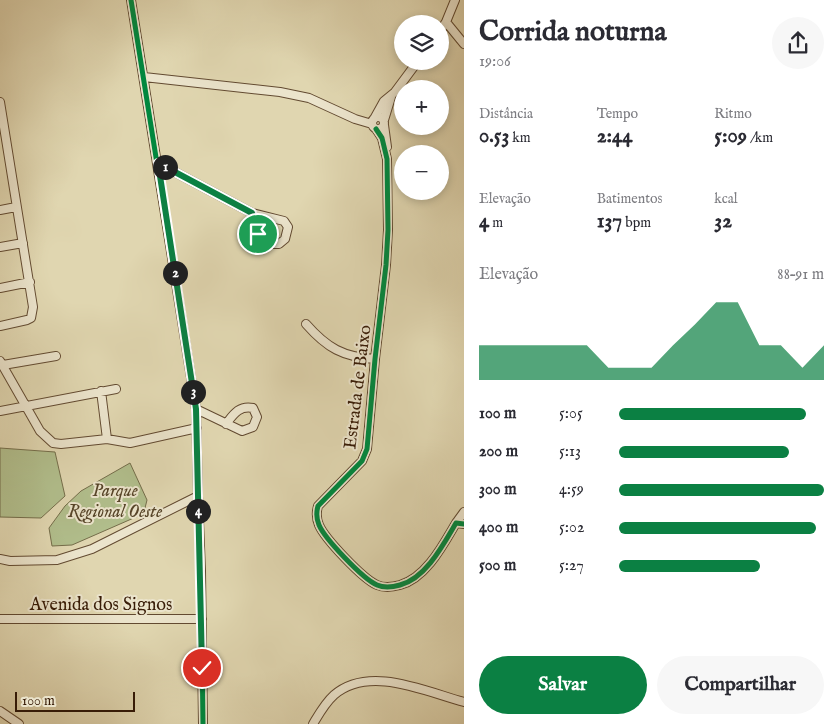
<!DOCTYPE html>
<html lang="pt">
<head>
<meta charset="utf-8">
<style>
	:root { --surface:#fff; --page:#f7f7f7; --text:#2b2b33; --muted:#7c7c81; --accent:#0b8043 }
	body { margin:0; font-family:"IM FELL English",serif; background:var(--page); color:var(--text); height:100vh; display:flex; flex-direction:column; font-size:19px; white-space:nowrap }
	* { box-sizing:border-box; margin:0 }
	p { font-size:16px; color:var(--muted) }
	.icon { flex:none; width:28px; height:28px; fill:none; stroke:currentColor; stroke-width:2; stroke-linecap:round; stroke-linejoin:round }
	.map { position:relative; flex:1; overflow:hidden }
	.drawer { display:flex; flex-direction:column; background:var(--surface); width:375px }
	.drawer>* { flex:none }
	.fabs { position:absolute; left:394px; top:15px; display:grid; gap:10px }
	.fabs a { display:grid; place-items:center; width:55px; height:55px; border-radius:50%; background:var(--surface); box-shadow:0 2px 8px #0003; font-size:25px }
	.scale { position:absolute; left:15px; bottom:12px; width:120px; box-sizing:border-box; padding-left:5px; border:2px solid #381c07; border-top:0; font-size:14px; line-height:18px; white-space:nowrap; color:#381c07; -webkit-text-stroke:4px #ebe4cc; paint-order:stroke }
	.pin { position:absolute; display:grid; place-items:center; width:42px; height:42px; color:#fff; margin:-21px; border:2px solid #fff; border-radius:50%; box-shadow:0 1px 5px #0007 }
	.km { position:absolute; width:25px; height:25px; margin:-12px; border-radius:50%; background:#222; color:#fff; font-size:14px; line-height:25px; text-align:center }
	.round { display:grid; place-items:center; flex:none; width:52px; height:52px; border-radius:26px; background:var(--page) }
	.headline { display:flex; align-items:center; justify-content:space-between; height:85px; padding:0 15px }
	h1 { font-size:28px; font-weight:700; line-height:38px }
	.figures { display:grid; grid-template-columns:repeat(3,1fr); gap:8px; height:85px; padding:5px 15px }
	.figures div { display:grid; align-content:center }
	.figures b { font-size:21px; font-weight:700 }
	.figures small { font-size:14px; font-weight:400 }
	.figures p { font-size:14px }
	.chart { height:140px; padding:10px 15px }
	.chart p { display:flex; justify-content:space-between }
	.chart svg { width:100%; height:90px; margin-top:5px; fill:var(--accent); opacity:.7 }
	.button { display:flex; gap:10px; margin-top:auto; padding:10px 15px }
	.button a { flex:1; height:58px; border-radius:30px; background:var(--accent); color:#fff; font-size:20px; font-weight:700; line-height:58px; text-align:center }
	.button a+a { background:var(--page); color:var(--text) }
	ul { padding:0 15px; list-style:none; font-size:16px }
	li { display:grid; grid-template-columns:80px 60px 1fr; align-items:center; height:38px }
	li i { height:12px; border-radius:6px; background:var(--accent) }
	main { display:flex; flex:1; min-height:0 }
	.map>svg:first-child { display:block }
	.green { fill:#b1be8c; stroke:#746d4a }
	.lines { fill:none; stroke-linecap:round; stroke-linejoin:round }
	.minor-casing { stroke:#624a31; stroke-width:10 }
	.minor { stroke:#ebe4cc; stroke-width:8 }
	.cycleway-casing { stroke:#ebe4cc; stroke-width:8 }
	.cycleway { stroke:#00873e; stroke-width:5 }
	.route-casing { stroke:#fff; stroke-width:10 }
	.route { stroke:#0b8043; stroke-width:6 }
	.labels { text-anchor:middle; stroke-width:4; stroke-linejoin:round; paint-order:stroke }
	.street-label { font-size:18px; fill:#381c07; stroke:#ebe4cc }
	.park-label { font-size:18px; font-style:italic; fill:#564428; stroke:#ebe4cc }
</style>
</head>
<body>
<main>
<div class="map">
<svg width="464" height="724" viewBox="0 0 464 724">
	<rect width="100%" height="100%" fill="#e0d6b0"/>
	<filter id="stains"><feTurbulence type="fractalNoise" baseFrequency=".004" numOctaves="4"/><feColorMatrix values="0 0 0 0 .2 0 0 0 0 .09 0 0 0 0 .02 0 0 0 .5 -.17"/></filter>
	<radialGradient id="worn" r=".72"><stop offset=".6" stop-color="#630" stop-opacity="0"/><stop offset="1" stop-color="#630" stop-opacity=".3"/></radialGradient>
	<path class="green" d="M0 448 55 452 65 496 41 518 0 517Z
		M130 463 147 500 144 512 136 517 72 545 52 546 49 528 65 506 81 491Z"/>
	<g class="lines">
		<defs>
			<path id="minor" d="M131 0 196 409 198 496 201 571 203 724
				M446 22 464 44
				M440 31 446 22 455 0
				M144 77 280 92 309 98 355 119 372 124
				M0 102 33 307 31 318 27 320 0 326
				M372 123a6 6 0 1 1 12 0a6 6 0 1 1-12 0Z
				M374 119 384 101 395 92 418 61
				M384 120 391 97
				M384 125 387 147
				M376 129 382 138 387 159 388 230 386 265 375 359 367 449 362 461 318 506C316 513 316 518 319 525 325 539 363 579 377 585 384 588 393 587 400 585 426 578 443 545 456 523L464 524
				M158 163 252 213 284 221 288 227 285 239 279 244H267L258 234 252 213
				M0 210 16 207
				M0 247 23 243
				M0 288 30 282
				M306 324C327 348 343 357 375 359
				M0 361 40 431 53 443 61 444 107 439 130 443 197 428
				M3 365 56 356
				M101 391 107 439
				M196 409 242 431 253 427 257 417 253 408C239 405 233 415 226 424
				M0 411 116 389
				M456 523 464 512
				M0 559 10 561 57 560 92 549 198 496
				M0 619H202
				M0 711 19 724
				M313 724C319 714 325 703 334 695 369 665 424 691 464 702"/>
		</defs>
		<use href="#minor" class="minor-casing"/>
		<use href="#minor" class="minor"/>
		<defs>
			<path id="cycleway" d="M131 0 196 409 198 496 201 571 203 724
				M376 129 382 138 387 159 388 230 386 265 375 359 367 449 362 461 318 506C316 513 316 518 319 525 325 539 363 579 377 585 384 588 393 587 400 585 426 578 443 545 456 523L464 524"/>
		</defs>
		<use href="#cycleway" class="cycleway-casing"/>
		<use href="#cycleway" class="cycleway"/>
	</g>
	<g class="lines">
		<defs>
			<path id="route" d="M202 668 196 409 158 163 252 213 258 234"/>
		</defs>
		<use href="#route" class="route-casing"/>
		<use href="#route" class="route"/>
	</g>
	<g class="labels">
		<g class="street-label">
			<text transform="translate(357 387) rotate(-83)" y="6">Estrada de Baixo</text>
			<text x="101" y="610">Avenida dos Signos</text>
		</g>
		<g class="park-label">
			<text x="115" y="496">Parque<tspan x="115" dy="21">Regional Oeste</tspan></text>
		</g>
	</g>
	<rect width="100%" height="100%" filter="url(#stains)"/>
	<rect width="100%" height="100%" fill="url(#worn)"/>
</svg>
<div class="fabs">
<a><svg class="icon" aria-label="layers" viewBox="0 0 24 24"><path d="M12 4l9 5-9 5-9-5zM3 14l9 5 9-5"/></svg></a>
<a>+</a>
<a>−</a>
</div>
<div class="scale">100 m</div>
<div class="pin" style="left:258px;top:234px;background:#1e9e55"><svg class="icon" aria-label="arrive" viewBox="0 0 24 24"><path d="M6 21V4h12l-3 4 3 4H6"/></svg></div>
<div class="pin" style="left:202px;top:668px;background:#d93025"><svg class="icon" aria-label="check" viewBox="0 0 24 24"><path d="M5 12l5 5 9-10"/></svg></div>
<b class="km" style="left:165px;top:167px">1</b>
<b class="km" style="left:175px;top:273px">2</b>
<b class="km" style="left:193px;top:392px">3</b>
<b class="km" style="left:198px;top:511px">4</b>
</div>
<section class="drawer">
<div class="headline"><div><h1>Corrida noturna</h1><p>19:06</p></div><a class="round"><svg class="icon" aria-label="share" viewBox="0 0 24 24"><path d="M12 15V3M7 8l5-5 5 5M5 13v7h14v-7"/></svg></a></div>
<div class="figures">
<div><p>Distância</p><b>0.53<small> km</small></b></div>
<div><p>Tempo</p><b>2:44</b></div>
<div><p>Ritmo</p><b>5:09<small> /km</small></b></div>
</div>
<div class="figures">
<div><p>Elevação</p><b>4<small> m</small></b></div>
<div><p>Batimentos</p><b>137<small> bpm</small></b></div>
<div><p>kcal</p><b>32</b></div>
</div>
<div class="chart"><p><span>Elevação</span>88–91 m</p>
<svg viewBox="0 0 160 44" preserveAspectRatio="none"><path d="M0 44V27L10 27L20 27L30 27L40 27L50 27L60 38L70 38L80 38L90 27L100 17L110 6L120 6L130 27L140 27L150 38L160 27V44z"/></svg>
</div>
<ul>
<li><b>100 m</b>5:05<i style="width:91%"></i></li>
<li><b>200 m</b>5:13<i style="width:83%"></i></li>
<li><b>300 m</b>4:59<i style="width:100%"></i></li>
<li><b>400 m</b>5:02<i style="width:96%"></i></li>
<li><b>500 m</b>5:27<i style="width:69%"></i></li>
</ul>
<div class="button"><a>Salvar</a><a>Compartilhar</a></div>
</section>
</main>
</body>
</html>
